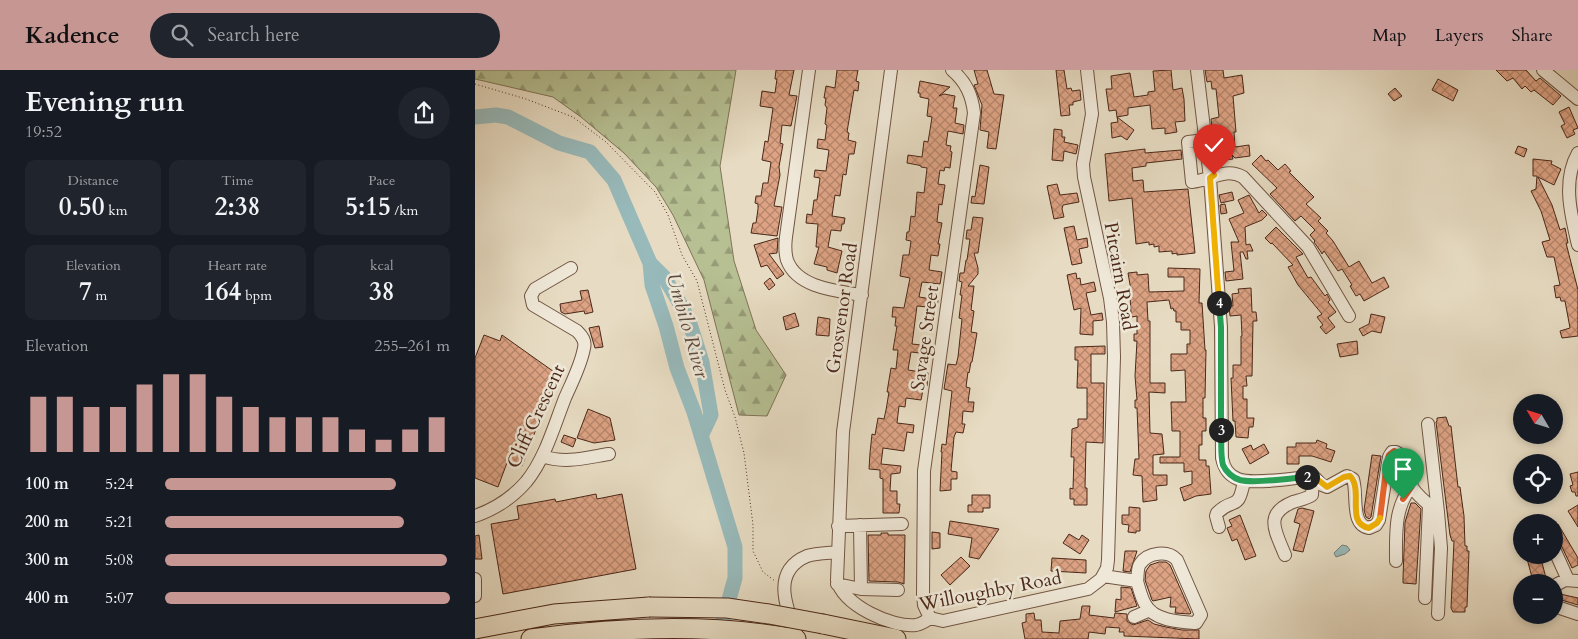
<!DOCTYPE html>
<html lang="en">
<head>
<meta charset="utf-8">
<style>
	:root { --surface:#171b24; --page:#20242c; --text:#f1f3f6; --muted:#9ea1a6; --accent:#c59692 }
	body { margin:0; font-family:Cardo,serif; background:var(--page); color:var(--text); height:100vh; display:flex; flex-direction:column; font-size:19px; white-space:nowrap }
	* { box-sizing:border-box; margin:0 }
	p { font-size:16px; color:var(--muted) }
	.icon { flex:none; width:28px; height:28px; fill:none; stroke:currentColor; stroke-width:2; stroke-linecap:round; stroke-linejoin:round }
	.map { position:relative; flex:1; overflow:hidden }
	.side { display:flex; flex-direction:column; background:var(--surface); width:475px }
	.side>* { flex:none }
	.needle { width:32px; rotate:308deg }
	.buttons { position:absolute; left:1038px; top:324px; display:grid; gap:10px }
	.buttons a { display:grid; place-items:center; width:50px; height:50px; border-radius:50%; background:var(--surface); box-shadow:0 2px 8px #0003; font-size:25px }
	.pin { position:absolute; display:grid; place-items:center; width:42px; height:42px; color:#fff; margin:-51px -21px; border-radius:50% 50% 50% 0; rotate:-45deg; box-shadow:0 0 5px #0007 }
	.pin .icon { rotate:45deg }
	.km { position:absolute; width:25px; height:25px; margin:-12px; border-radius:50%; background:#222; color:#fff; font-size:14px; line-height:25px; text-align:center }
	.round { display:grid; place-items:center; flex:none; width:52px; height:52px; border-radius:26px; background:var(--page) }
	.summary { display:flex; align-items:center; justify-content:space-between; height:85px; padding:0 25px }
	h1 { font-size:28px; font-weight:600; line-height:38px }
	.figures { display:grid; grid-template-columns:repeat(3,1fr); gap:8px; height:85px; padding:5px 25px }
	.figures div { display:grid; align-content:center; border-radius:10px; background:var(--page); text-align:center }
	.figures b { font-size:25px; font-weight:600 }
	.figures small { font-size:14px; font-weight:400 }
	.figures p { font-size:14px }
	.chart { height:140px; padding:10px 25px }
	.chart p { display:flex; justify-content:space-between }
	.chart svg { width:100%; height:90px; margin-top:5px; stroke:var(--accent); stroke-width:6 }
	ul { padding:0 25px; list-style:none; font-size:16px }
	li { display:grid; grid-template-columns:80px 60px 1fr; align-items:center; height:38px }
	li i { height:12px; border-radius:6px; background:var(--accent) }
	header { display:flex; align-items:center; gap:30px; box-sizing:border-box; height:70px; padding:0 25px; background:var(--accent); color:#111 }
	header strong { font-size:24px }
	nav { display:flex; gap:28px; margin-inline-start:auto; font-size:18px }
	.search { width:350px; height:45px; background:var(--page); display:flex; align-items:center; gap:12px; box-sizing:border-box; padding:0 18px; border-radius:28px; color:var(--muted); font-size:19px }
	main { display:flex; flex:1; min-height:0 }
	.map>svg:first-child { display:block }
	.forest { fill:url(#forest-firs); stroke:#807456 }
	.water { fill:url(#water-ripples); stroke:#79807a }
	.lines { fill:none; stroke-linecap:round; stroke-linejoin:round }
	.river { stroke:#98babb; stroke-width:15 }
	.building { fill:url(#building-cross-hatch); stroke:#4b2818 }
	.minor-casing { stroke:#725543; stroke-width:14 }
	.highway-casing { stroke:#4b2818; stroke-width:21 }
	.path { stroke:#4b2818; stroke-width:1; stroke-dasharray:1 2.5; stroke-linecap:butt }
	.minor { stroke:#efe8d8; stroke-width:12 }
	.highway { stroke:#e7dcc3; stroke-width:19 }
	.highway-bridge-casing { stroke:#4b2818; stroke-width:21; stroke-linecap:butt }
	.highway-bridge { stroke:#e7dcc3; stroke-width:19 }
	.split-1-casing { stroke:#fff; stroke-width:10 }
	.split-2-casing { stroke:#fff; stroke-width:10 }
	.split-3-casing { stroke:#fff; stroke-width:10 }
	.split-4-casing { stroke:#fff; stroke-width:10 }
	.split-5-casing { stroke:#fff; stroke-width:10 }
	.split-1 { stroke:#f0652b; stroke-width:6 }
	.split-2 { stroke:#f5b400; stroke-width:6 }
	.split-3 { stroke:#22a559; stroke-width:6 }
	.split-4 { stroke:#22a559; stroke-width:6 }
	.split-5 { stroke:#f5b400; stroke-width:6 }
	.labels { text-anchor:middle; stroke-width:5; stroke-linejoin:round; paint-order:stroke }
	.street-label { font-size:19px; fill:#4b2818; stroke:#efe8d8 }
	.water-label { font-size:20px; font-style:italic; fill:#5e4c41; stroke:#efe8d8 }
</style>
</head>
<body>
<header>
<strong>Kadence</strong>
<div class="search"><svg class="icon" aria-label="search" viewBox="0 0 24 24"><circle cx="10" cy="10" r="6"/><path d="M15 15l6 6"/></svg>Search here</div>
<nav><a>Map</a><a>Layers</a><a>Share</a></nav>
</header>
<main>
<section class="side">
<div class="summary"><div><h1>Evening run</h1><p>19:52</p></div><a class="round"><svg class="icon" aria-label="share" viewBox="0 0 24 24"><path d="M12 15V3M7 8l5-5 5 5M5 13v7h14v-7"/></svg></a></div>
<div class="figures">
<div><p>Distance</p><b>0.50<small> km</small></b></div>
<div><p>Time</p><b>2:38</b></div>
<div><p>Pace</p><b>5:15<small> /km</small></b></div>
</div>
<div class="figures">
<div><p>Elevation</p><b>7<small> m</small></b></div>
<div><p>Heart rate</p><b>164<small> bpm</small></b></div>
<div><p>kcal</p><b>38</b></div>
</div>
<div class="chart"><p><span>Elevation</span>255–261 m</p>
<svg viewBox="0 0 160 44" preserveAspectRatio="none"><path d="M5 44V17M15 44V17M25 44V22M35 44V22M45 44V11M55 44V6M65 44V6M75 44V17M85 44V22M95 44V27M105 44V27M115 44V27M125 44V33M135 44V38M145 44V33M155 44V27"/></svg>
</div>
<ul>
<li><b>100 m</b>5:24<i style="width:81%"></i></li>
<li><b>200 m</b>5:21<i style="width:84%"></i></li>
<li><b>300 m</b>5:08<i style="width:99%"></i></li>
<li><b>400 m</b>5:07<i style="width:100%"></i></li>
</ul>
</section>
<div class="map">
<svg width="1103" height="569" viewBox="0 0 1103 569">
	<defs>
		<pattern id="forest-firs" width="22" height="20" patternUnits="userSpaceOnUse" patternTransform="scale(1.25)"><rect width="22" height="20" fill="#b6c093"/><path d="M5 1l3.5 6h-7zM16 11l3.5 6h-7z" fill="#969c77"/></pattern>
		<pattern id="water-ripples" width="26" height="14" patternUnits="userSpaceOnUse" patternTransform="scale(1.25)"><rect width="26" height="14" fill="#98babb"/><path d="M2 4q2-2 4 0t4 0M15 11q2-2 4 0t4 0" fill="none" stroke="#7e9797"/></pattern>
		<pattern id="building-cross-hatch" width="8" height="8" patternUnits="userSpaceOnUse" patternTransform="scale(1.25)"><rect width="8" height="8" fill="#dda384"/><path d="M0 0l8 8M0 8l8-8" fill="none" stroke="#b5856b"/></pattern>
	</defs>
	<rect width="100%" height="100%" fill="#e7dcc3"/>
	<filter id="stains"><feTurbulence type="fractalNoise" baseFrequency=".004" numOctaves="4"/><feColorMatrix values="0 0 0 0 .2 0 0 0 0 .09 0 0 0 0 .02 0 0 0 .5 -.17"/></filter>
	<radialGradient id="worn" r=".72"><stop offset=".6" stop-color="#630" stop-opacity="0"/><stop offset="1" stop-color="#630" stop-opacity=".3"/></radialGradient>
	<path class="forest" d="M0 0H261L245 96 259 191 281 260 311 305 292 346 264 345 229 210 198 145 181 117 149 83 106 47 78 27 0 9Z"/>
	<path class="water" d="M867 475 872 476 875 480 870 484 861 487 859 483Z"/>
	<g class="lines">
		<path class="river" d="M0 47 21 45 33 47 84 73 115 82 139 110 175 193 177 215 191 256 202 298 219 342 260 477V508L243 569
			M175 193 189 207 207 237 215 254 227 292 236 345 226 366"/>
	</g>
	<path class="building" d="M301 0H319L314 25 322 26 316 56 307 55 305 73 308 74 304 97 305 105 299 136 307 137 302 166 276 163 278 153H281L283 139V134L280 133 281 126H286L288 113H293L296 92 287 90 290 71 293 72 298 38 285 36 287 21 300 23 302 9H300Z
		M362 0H383L381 11 384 12 383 21 379 20 372 62 374 63 373 70 381 72 379 84H374L371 105 368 104 365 126 360 125 357 146 370 148 369 154H367L366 161 356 160 353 177 367 181 362 203 352 200V197L339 194 344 177H341L343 154 331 153 332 144 337 145 339 130H342L345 108 339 107 340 100 351 101 354 80 342 78 343 69 350 70 352 55 350 54 352 38 350 35 351 28H349L351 16 360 18Z
		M499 0H512L519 24 529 25 521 79 512 78 514 62 505 60 507 35 499 15 503 14Z
		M581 0H589L592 19 596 18 597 21 605 20 606 30 598 32V35H594L595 45 586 46Z
		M696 0 698 20 707 18 709 29 710 51 700 52 702 62 690 64V58L677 59 675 35 653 38V45L642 47 641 40 634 41 631 19H637L636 6 655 3 659 27 673 25V22L680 21 678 1Z
		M730 0H748L749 8 767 5 769 23 758 26 761 62H759L760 77 774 75 775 86 760 88 757 85 758 89 749 90 745 57 737 58 736 49 744 47 741 19H737L736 11 732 12Z
		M1021 0H1051L1061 11 1065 8 1086 26 1078 35 1059 20 1056 22 1050 16 1047 19 1038 8 1032 11Z
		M963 9 983 20 978 31 957 20Z
		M445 11 475 17 464 26 469 24 480 26 478 38H482L480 53 489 55 488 64 473 61 471 75 476 76 475 81 477 82 475 98 470 97 469 101 465 100 463 114 470 115 467 135 464 134 462 152 467 153 463 174H465L463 186 456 185 454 200 467 202 465 214 447 212 444 227 463 230 462 238 442 236 437 274 446 275 445 283 436 282 433 300 453 303 452 316 449 315 446 330 431 328 430 337 424 336 422 353 439 355 438 363 432 362 429 381 408 378 406 394 426 396 425 403 416 404 415 421H422V434H425L424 443H408V409L405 408V400L394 399 395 383 397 364 400 365 403 348 409 349 411 340 414 322H412L416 298 421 299 423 280H418L422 256H420L421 247H417L418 237 429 238 435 208 425 206 428 185H434L436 171 431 170 432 162H434L436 146 440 147 442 122 449 123 451 107 452 98 446 97V96L443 95 432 93 433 85 447 87 449 71 453 72 455 60 457 47 452 46 454 29 445 27V23H443Z
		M920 18 927 26 919 31 913 24Z
		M1094 37 1103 58 1098 60 1100 64 1092 68 1086 56 1090 54 1084 42Z
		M642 47 659 60 652 70 646 66 637 68 636 53 643 52Z
		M579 59 587 60V67H590L589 72 603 75 601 84 589 81 588 91 577 90Z
		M1043 76 1052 79 1049 87 1040 83Z
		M670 79V83L706 80 707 89 671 93V96L657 98 658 111 668 110 669 122 713 119 720 183 702 185V183L697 184V181L684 182V176L679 177V174L674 175V172L661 174 657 128 634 131 630 84Z
		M786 85 791 91 793 90 803 100 810 94 816 101 814 102 839 127 831 134 846 148 843 151 853 161 851 163 858 171 874 197 884 191 897 213 909 207 914 217 889 231 885 224 881 226 875 216 877 215 867 199 863 201 849 181 847 184 846 182 839 172 840 171 835 165 840 160 826 146 820 151 795 124 802 118 777 94Z
		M1058 89 1077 91 1076 94 1086 99 1079 115 1063 107 1077 135 1085 160 1090 158 1093 173H1091L1103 220V266L1087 268 1085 261 1095 258 1090 231H1086L1085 227 1081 228 1079 216 1085 215 1079 187H1072L1067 172 1075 170 1066 141 1056 121 1061 119 1062 106H1058Z
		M505 95 514 97 509 134 496 133 497 126 500 127Z
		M582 114 585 125 602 123 604 132 588 135 587 139 589 147 579 149 572 116Z
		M757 122 759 130 746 133 744 125Z
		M774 125 784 143 787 140 792 145 787 150 770 157 771 175 775 174 778 181H772L773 189H771L768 182H765L768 209 751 211 750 202 759 201 756 172H764L754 149 769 143 763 130Z
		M750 134 752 143 746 144 745 135Z
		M498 147 508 148 503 183H499L503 198V204L493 216H499L496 240 499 241 496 262 502 263 497 292H496L494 303 493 302 491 317 495 318 493 332H499L498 342 488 341 487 354H490L488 363 481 362 479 367 476 401 482 402V409H476V420L465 421 467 382H466L467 374 471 375 477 321 469 319 473 294 481 295 483 287 487 249 484 248 487 225H485L487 212 484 211 485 203H489L491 190H492L495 169H491L492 160H496Z
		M599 156 602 170 612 168 613 177 604 179 607 193 597 195 589 158Z
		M801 157 828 184 821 187 833 208 836 207 850 226 852 224 855 230 853 232 861 242 853 248 860 257 851 264 845 257 848 255 842 247 847 244 823 215 813 197 818 195 797 173 796 174 790 168Z
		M303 168 302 183 294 184 309 204 302 209 292 195 286 197 279 175Z
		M693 198 725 199 724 233H727L730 280H731L730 328H728V348H731V361H727V375H724V390H731V396H734L736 424 721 426 709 431 705 418 717 414V401L709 402V393H685V387H705V361H697L696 332H711L710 300 696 301V284H712V274H715V260H706V252H701V241H699L698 238 696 239 694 230 672 232 673 251H675V313H690V323L674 322 675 363 687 364 689 384 678 385V405H692V415L681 416 682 430 668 432 667 406 658 405 660 389H664L662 338H660V330H662L660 306 662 271H659V264H662V246L657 247 656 243 655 226H657L653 203 662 202V205L673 204 674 222 709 221V207H693Z
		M601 203 602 209 605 208 606 215 619 212 621 221 611 223 616 245 627 243 628 250 618 251V265L605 264 606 238 599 240 592 205Z
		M295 208 300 215 294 220 289 213Z
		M776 218 777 242H781L782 251H778L777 306H771L772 316H768V329H772V348H779L778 357H774L773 368 761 367 760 351H758L756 308H758V295H766V266H767L766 245 755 246 754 236H758L757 224 764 223 763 219Z
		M113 220 118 242 110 244 109 241 90 244 86 242 85 234 107 230 105 221Z
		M320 243 324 256 311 260 308 247Z
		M896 244 910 247 906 263 897 261 888 266 884 259 894 254Z
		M343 247 355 249 354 266 341 265Z
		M124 256 128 277 120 278 114 258Z
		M9 265 25 271 27 265 82 304 47 396 33 390 23 417 0 408V288Z
		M882 271 883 284 865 287 862 274Z
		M630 276V284H616V313H629L628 373 611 372 610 418H612V435H599V429H595V418L598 419 599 387H596L597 359 603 357V349H612V318H602L603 290H600V277Z
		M113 339 135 348 140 370 119 373 102 368Z
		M971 347 974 356H976L983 417H985L989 446 990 476H992V481H994L992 537H990V542H978L976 538 979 471H977L975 465 961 352 962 351V348Z
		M89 365 101 369 98 377 86 372Z
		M842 370 852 374 851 378 860 381 856 392 837 386H824V394H812V377H821V373H841Z
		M789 374 794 383 775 394 767 379 776 375 778 380Z
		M897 385 906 386 896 447 894 449 891 447 889 440Z
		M1103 402V426H1101L1100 422H1097L1095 416 1098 415 1095 404Z
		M121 424 122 429 147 424 161 499 28 524 16 454 44 449 42 436 80 429 81 432Z
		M497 425H515V438H508V442H493V435H497Z
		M936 433H940L946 439 941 514 928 513V508L930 452Z
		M1103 435V457L1093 441Z
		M654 437 665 438V461H661V463L653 462 654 455 647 454V445H654Z
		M827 438 839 441 828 482 818 480 825 454 819 452 823 439Z
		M765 445 781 486 770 490 762 469 757 471 752 458 757 456 754 450Z
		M475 451 494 454 524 459 504 489 494 487 497 468 473 464Z
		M1083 454 1103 488V495L1097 498 1086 475 1083 472 1079 471V457Z
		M457 462 465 463V478L457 479Z
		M406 463H413V465H430L429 514 423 512 394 511 393 465H406Z
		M594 464 604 470 607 465 614 470 605 484 588 473Z
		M4 465 7 489H0V466Z
		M650 481H662L655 502 648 501Z
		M1051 485H1065L1071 508 1058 511Z
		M486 487 495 496 475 515 466 505Z
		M577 488 611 490V503L576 501Z
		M684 492H691L695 495 716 543 715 544 700 543 701 537H695L696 527 678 531 677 530 670 510 671 501 675 495Z
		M646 517 656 518 662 536 640 542 641 529 646 530Z
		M1085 524 1103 528V535L1080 528 1081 525 1084 526Z
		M607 536H615L614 545 639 548 640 543 652 544V551L658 555 673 550 679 554 691 557 707 560H724V569L649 566V562H644L645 558 631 557 630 564 614 562 613 569H550L547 553 551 552V544L559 543 560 550H566L567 562 584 563 585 551 605 549Z"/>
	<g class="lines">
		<defs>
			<path id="minor" d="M334 0 311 167C310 175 310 183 312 190 322 218 362 221 387 225
				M416 0 368 362 362 510C368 535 417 558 441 555 446 554 451 551 455 548
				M722 0 735 108 746 257 747 388C749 398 753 405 763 409 777 415 821 408 838 406
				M1068 0 1103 29
				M731 70 713 72 717 112C735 110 751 97 768 107L833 177 874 246
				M1103 83C1087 111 1096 145 1103 175
				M67 386C90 394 110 388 134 384
				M838 406 847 415 852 417 872 406 878 409C883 424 875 455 894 458L901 455 904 450 914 387 917 382H921C935 389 931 404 937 417 943 427 954 435 963 442L953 354
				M963 442 966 478 963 544
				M0 446C20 439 37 428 51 412 70 389 79 356 90 328 97 312 106 295 109 278 111 271 107 266 102 261L58 235 56 226 60 219 96 198
				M385 455 386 519
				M363 456 427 454
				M744 457 741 446 742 443C759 426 763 443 769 411
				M1079 479 1093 510
				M810 485C801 462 788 444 818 432 824 430 831 429 837 425L838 406
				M921 491C921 464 919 437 937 416
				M628 506 662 511C664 518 666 527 670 534 679 551 705 552 721 553L726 545 702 490C693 480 673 482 665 494 662 498 663 506 662 511
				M0 509V526
				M362 514 386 519 423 520
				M1079 516 1090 510 1103 511
				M950 528 954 435
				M1079 536 1103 544
				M659 547 675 540
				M455 548 468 551 613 519 626 509 632 498 633 490 639 287 638 252 635 228 609 107 608 94 617 44 612 0
				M455 548 449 535 448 524 449 401 499 43C497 25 491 12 477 0
				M323 569C313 541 294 502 332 486 341 483 353 483 363 482"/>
			<path id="highway" d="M348 554 421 569
				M0 559 79 544 174 537
				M56 569C143 557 234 553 321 569"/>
		</defs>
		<use href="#minor" class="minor-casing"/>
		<use href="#highway" class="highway-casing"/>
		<path class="path" d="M0 14 51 29 98 47 131 72 180 122 193 145 207 185 222 211 250 320 260 347 269 383 278 455V481L288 502 300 511"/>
		<use href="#minor" class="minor"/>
		<use href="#highway" class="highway"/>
		<defs>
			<path id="highway-bridge" d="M174 537 252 538 294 544 348 554"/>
		</defs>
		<use href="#highway-bridge" class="highway-bridge-casing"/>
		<use href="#highway-bridge" class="highway-bridge"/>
	</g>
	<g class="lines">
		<defs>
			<path id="split-1" d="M905 448 912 392 914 385 919 381C933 385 934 404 937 416L928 429"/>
			<path id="split-2" d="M832 407 838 406 852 417 869 407 875 406C889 420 870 454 894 458L902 453 905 448"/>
			<path id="split-3" d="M746 360C747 371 745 384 748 395 751 402 758 408 765 410 781 414 815 408 832 407"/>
			<path id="split-4" d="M744 233 746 257V360"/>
			<path id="split-5" d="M739 105 735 108 744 233"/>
		</defs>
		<use href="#split-1" class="split-1-casing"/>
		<use href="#split-2" class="split-2-casing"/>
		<use href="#split-3" class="split-3-casing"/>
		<use href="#split-4" class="split-4-casing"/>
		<use href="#split-5" class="split-5-casing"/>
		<use href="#split-1" class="split-1"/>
		<use href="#split-2" class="split-2"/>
		<use href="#split-3" class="split-3"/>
		<use href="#split-4" class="split-4"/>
		<use href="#split-5" class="split-5"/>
	</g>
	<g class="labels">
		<g class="street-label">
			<text transform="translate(646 206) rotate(80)" y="7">Pitcairn Road</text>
			<text transform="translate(366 238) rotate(-82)" y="7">Grosvenor Road</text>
			<text transform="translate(449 268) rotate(-82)" y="7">Savage Street</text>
			<text transform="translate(60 346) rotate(-65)" y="7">Cliff Crescent</text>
			<text transform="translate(515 520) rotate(-11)" y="7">Willoughby Road</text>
		</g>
		<g class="water-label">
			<text transform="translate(213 255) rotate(74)" y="7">Umbilo River</text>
		</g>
	</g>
	<rect width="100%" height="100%" filter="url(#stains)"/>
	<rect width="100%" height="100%" fill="url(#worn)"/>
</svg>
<div class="buttons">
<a><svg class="needle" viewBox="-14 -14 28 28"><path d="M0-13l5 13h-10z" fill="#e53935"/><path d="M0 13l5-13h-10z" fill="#9ea1a6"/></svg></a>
<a><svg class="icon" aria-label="locate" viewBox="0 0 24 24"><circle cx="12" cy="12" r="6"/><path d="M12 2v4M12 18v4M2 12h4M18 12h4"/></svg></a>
<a>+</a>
<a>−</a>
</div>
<div class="pin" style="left:928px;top:429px;background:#1e9e55"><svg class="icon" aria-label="arrive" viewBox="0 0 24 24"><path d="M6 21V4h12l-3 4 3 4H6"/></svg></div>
<div class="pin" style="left:739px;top:105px;background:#d93025"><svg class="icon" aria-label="check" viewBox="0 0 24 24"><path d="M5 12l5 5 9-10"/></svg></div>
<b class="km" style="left:832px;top:407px">2</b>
<b class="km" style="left:746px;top:360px">3</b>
<b class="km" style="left:744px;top:233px">4</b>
</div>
</main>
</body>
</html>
